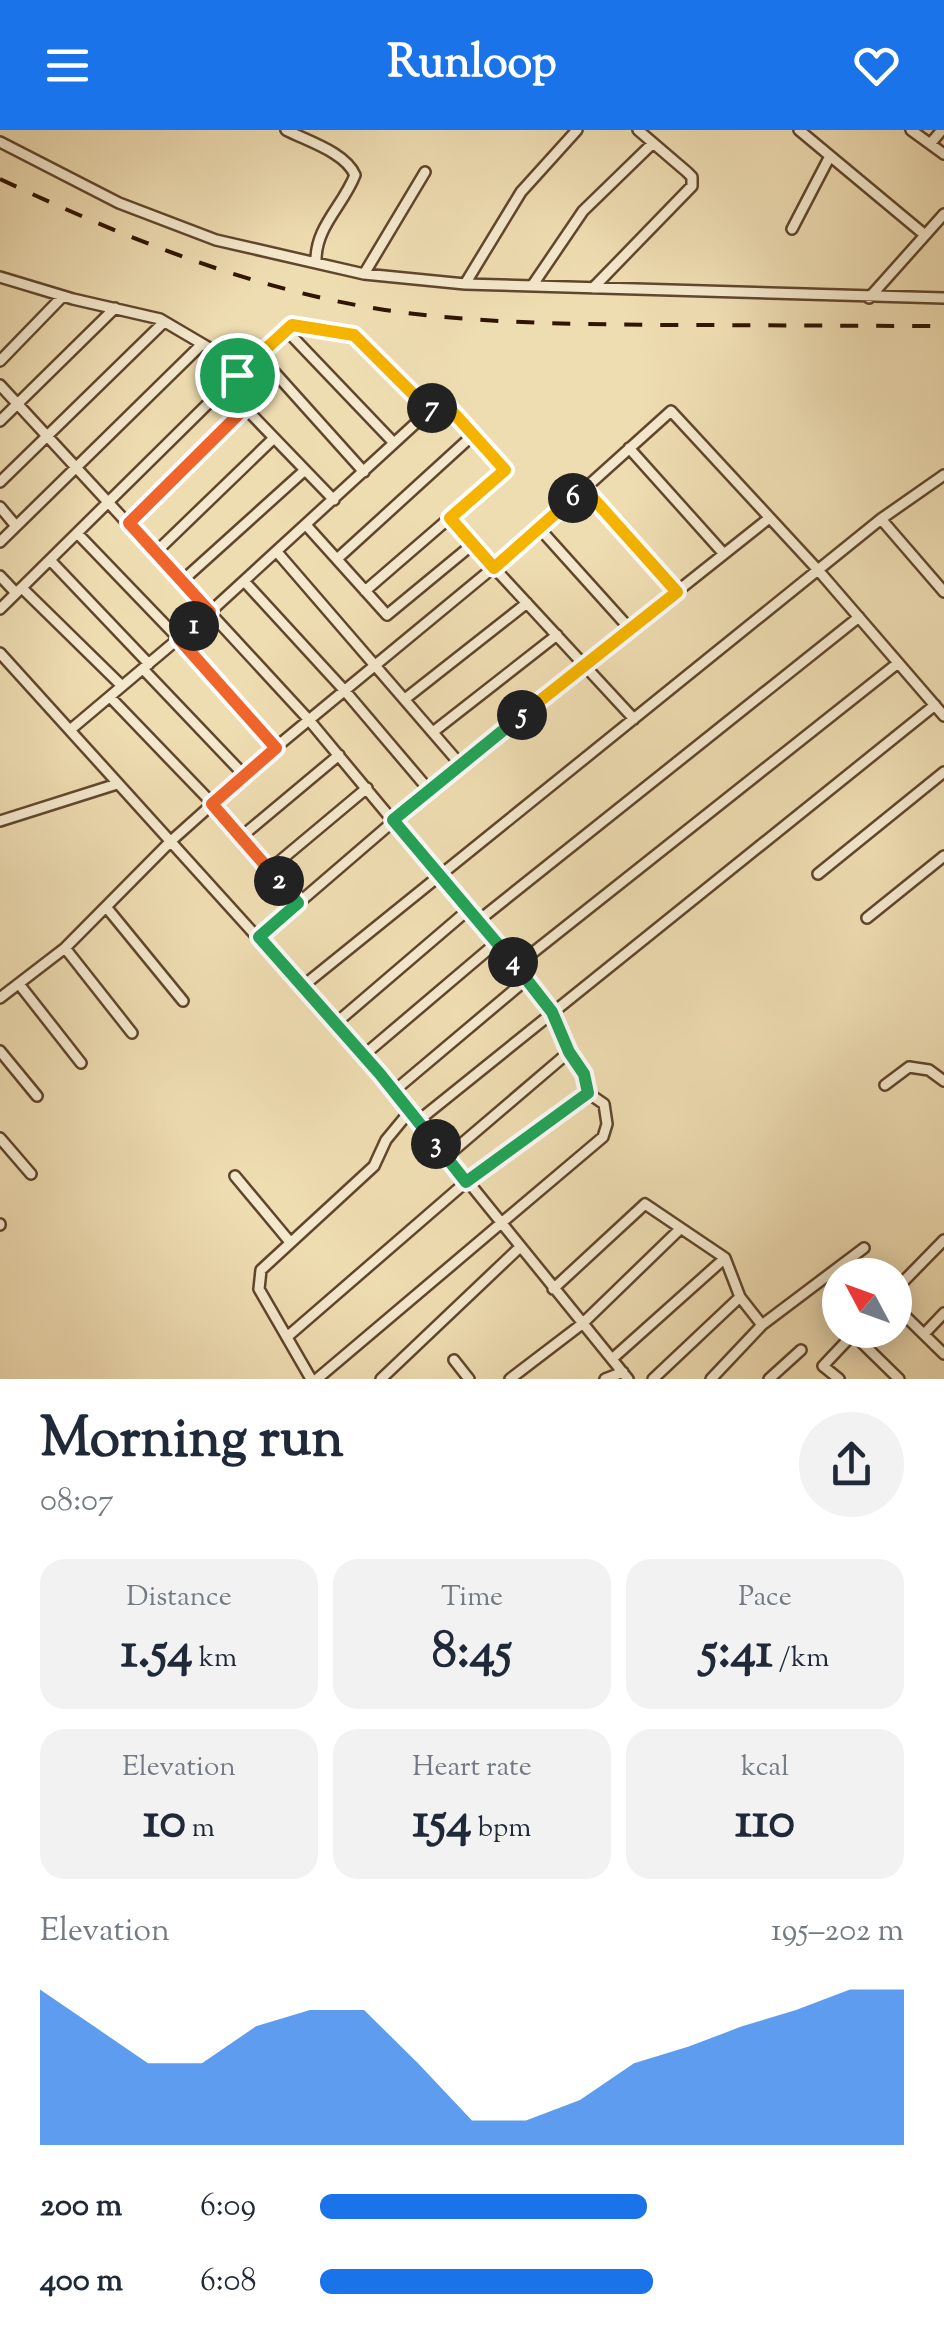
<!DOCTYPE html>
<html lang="en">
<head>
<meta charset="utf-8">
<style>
	:root { --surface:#fff; --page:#f2f2f3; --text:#1f2937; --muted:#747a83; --accent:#1a73e8 }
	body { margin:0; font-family:"Sorts Mill Goudy",serif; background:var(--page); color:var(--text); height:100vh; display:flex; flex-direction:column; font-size:38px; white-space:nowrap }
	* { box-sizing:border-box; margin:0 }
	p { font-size:32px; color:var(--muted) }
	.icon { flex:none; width:55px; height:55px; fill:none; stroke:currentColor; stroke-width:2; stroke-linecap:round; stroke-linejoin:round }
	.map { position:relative; height:1249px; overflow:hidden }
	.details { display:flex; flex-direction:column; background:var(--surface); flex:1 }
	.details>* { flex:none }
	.needle { width:65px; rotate:311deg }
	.tools { position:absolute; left:822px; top:1128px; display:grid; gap:20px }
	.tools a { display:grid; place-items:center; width:90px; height:90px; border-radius:50%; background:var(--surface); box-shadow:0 5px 25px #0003; font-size:50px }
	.pin { position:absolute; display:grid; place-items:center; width:85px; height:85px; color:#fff; margin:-42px; border:5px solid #fff; border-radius:50%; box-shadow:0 2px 10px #0007 }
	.km { position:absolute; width:50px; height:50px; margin:-25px; border-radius:50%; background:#222; color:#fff; font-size:28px; line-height:50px; text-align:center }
	.round { display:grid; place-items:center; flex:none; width:105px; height:105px; border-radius:52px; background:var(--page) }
	.headline { display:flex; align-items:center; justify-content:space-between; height:170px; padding:0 40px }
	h1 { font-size:55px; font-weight:700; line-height:75px }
	.metrics { display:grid; grid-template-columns:repeat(3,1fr); gap:15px; height:170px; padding:10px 40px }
	.metrics div { display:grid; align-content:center; border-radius:25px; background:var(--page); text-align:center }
	.metrics b { font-size:50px; font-weight:700 }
	.metrics small { font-size:28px; font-weight:400 }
	.metrics p { font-size:28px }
	.chart { height:280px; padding:20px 40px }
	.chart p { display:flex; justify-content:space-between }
	.chart svg { width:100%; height:180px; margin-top:10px; fill:var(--accent); opacity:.7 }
	ul { padding:0 40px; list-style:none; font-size:32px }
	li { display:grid; grid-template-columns:160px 120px 1fr; align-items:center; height:75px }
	li i { height:25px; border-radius:12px; background:var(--accent) }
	header { display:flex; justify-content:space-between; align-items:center; height:130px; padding:0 40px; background:var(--accent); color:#fff; font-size:45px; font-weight:700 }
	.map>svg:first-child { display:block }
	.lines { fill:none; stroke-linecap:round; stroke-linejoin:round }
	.street-casing { stroke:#60462c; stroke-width:14 }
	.street { stroke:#f5e9cd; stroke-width:9 }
	.rail { stroke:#301400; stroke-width:4; stroke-dasharray:18 18; stroke-linecap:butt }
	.split-1-casing { stroke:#fff; stroke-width:20 }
	.split-2-casing { stroke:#fff; stroke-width:20 }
	.split-3-casing { stroke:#fff; stroke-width:20 }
	.split-4-casing { stroke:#fff; stroke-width:20 }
	.split-5-casing { stroke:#fff; stroke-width:20 }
	.split-6-casing { stroke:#fff; stroke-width:20 }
	.split-7-casing { stroke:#fff; stroke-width:20 }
	.split-8-casing { stroke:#fff; stroke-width:20 }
	.split-1 { stroke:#f0652b; stroke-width:12 }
	.split-2 { stroke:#f0652b; stroke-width:12 }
	.split-3 { stroke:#22a559; stroke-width:12 }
	.split-4 { stroke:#22a559; stroke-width:12 }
	.split-5 { stroke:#22a559; stroke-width:12 }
	.split-6 { stroke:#f5b400; stroke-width:12 }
	.split-7 { stroke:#f5b400; stroke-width:12 }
	.split-8 { stroke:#f5b400; stroke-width:12 }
</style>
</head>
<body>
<header><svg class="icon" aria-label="menu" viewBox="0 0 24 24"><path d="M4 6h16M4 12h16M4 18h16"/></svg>Runloop<svg class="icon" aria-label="heart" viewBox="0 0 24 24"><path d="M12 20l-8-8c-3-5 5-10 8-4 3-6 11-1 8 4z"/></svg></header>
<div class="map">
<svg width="944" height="1249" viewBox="0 0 944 1249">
	<rect width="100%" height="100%" fill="#efddb2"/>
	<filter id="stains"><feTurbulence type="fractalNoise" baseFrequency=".002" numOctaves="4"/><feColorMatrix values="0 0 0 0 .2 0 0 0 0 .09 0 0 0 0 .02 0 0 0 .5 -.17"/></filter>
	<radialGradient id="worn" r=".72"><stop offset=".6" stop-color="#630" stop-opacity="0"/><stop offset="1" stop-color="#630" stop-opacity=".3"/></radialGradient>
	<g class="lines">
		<defs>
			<path id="street" d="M286 0C307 11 345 22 355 45 343 76 315 97 316 132
				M799 0 925 105
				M911 0 944 24
				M0 12 119 73 216 110 364 144 465 154 944 168
				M930 14 942 0
				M792 99 830 26
				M364 144 425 42
				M0 147 73 169 160 189 211 219 237 245
				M465 154 521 62 577 0
				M532 156 583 81 653 13
				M593 158 692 56V47L687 42 638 0
				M869 168 944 84
				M286 200 394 313
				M259 225 364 342
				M0 231 63 166
				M0 255 309 590 552 882C563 909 581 935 588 963L604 974 607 994 603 1007 317 1249
				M225 257 334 370
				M0 291 115 178
				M629 318 724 424
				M0 352 164 192
				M584 358 677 462
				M0 377 16 396
				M449 389 634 589
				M881 389 944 462
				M129 393 245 278
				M306 395 387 485 473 414
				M540 399 630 499
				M77 403 179 509 275 618
				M0 412 202 214
				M156 422 274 308
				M277 422 460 634
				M337 429 473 305
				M50 430 149 534
				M0 446 16 463
				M182 451 305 340
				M244 451 345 561 429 660
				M22 458 122 556
				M0 479 237 245 292 195 354 205 429 280
				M0 523 381 944 628 1249
				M143 539 245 646
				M110 567 213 674 298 773
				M405 569 527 473
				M70 600 210 482 441 270 505 340 365 461
				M433 602 557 505
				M0 691 117 654
				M241 707 339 625
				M269 740 367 658
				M818 744 944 642
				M107 778 183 871
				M867 788 944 726
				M478 791 859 487
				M259 807 460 634 768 389
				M65 818 132 903
				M516 836 898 533
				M19 854 81 933
				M303 856 881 389 944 345
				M0 868 65 818 171 711 275 618 540 399 671 281 818 440 944 586
				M336 893 468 780
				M0 921 37 966
				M364 925 496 813
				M885 955 909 937 929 940 944 951
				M394 961 527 849
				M418 991 935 575
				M0 1008 31 1044
				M446 1027 569 922
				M235 1046 290 1112
				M0 1094V1095
				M553 1159 645 1074 725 1128 740 1167 762 1195
				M895 1160 944 1110
				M895 1176 944 1224
				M853 1204 899 1249
				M924 1204 944 1183
				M287 1207 466 1052 588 963
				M612 1229 725 1128
				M454 1230 469 1249
				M311 1249 259 1159 261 1140 374 1036 386 1010 410 981
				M381 1249 519 1118
				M510 1249 582 1194 679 1100
				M605 1249 623 1242
				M653 1249 740 1167
				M711 1249 762 1195 864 1118
				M769 1249 801 1220
				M839 1249 823 1236 857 1200"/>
		</defs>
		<use href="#street" class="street-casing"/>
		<use href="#street" class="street"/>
		<path class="rail" d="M0 49C123 107 249 159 385 180 481 194 576 194 672 195 763 195 853 196 944 196"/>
	</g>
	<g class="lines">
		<defs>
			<path id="split-1" d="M194 496 210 482 129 393 245 278 224 257 237 245"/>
			<path id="split-2" d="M194 496 179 509 276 618 212 674 279 751"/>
			<path id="split-3" d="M279 751 298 773 259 807 380 944 436 1014"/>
			<path id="split-4" d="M436 1014 466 1052 588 963 584 944 569 922 552 882 513 832"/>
			<path id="split-5" d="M513 832 393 690 522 585"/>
			<path id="split-6" d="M522 585 677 462 584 358 573 368"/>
			<path id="split-7" d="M432 278 442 270 505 340 450 388 494 438 573 368"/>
			<path id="split-8" d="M237 245 292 195 354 205 429 280 432 278"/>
		</defs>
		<use href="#split-1" class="split-1-casing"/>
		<use href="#split-2" class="split-2-casing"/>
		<use href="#split-3" class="split-3-casing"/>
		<use href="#split-4" class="split-4-casing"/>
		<use href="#split-5" class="split-5-casing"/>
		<use href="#split-6" class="split-6-casing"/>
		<use href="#split-7" class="split-7-casing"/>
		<use href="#split-8" class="split-8-casing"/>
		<use href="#split-1" class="split-1"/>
		<use href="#split-2" class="split-2"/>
		<use href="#split-3" class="split-3"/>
		<use href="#split-4" class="split-4"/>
		<use href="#split-5" class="split-5"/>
		<use href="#split-6" class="split-6"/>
		<use href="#split-7" class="split-7"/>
		<use href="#split-8" class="split-8"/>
	</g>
	<rect width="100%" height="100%" filter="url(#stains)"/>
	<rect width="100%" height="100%" fill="url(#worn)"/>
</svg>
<div class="tools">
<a><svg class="needle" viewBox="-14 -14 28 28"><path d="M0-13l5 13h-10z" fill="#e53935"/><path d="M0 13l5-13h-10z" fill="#747a83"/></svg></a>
</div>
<div class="pin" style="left:237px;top:245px;background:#1e9e55"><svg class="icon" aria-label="arrive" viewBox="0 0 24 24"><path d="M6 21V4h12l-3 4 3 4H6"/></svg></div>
<b class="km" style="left:194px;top:496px">1</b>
<b class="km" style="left:279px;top:751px">2</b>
<b class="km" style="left:436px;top:1014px">3</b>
<b class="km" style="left:513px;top:832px">4</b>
<b class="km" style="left:522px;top:585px">5</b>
<b class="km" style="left:573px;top:368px">6</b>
<b class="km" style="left:432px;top:278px">7</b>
</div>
<section class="details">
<div class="headline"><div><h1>Morning run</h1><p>08:07</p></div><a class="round"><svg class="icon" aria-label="share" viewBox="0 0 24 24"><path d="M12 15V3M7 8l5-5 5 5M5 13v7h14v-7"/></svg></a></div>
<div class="metrics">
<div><p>Distance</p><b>1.54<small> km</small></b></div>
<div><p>Time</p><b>8:45</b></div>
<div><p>Pace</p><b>5:41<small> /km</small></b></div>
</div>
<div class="metrics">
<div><p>Elevation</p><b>10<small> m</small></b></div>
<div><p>Heart rate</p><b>154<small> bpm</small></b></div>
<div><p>kcal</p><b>110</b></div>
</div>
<div class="chart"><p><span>Elevation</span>195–202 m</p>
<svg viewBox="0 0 160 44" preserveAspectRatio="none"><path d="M0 44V6L10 15L20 24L30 24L40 15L50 11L60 11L70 24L80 38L90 38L100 33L110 24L120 20L130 15L140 11L150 6L160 6V44z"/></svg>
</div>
<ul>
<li><b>200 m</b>6:09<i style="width:56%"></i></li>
<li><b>400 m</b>6:08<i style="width:57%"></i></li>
</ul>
</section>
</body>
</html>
